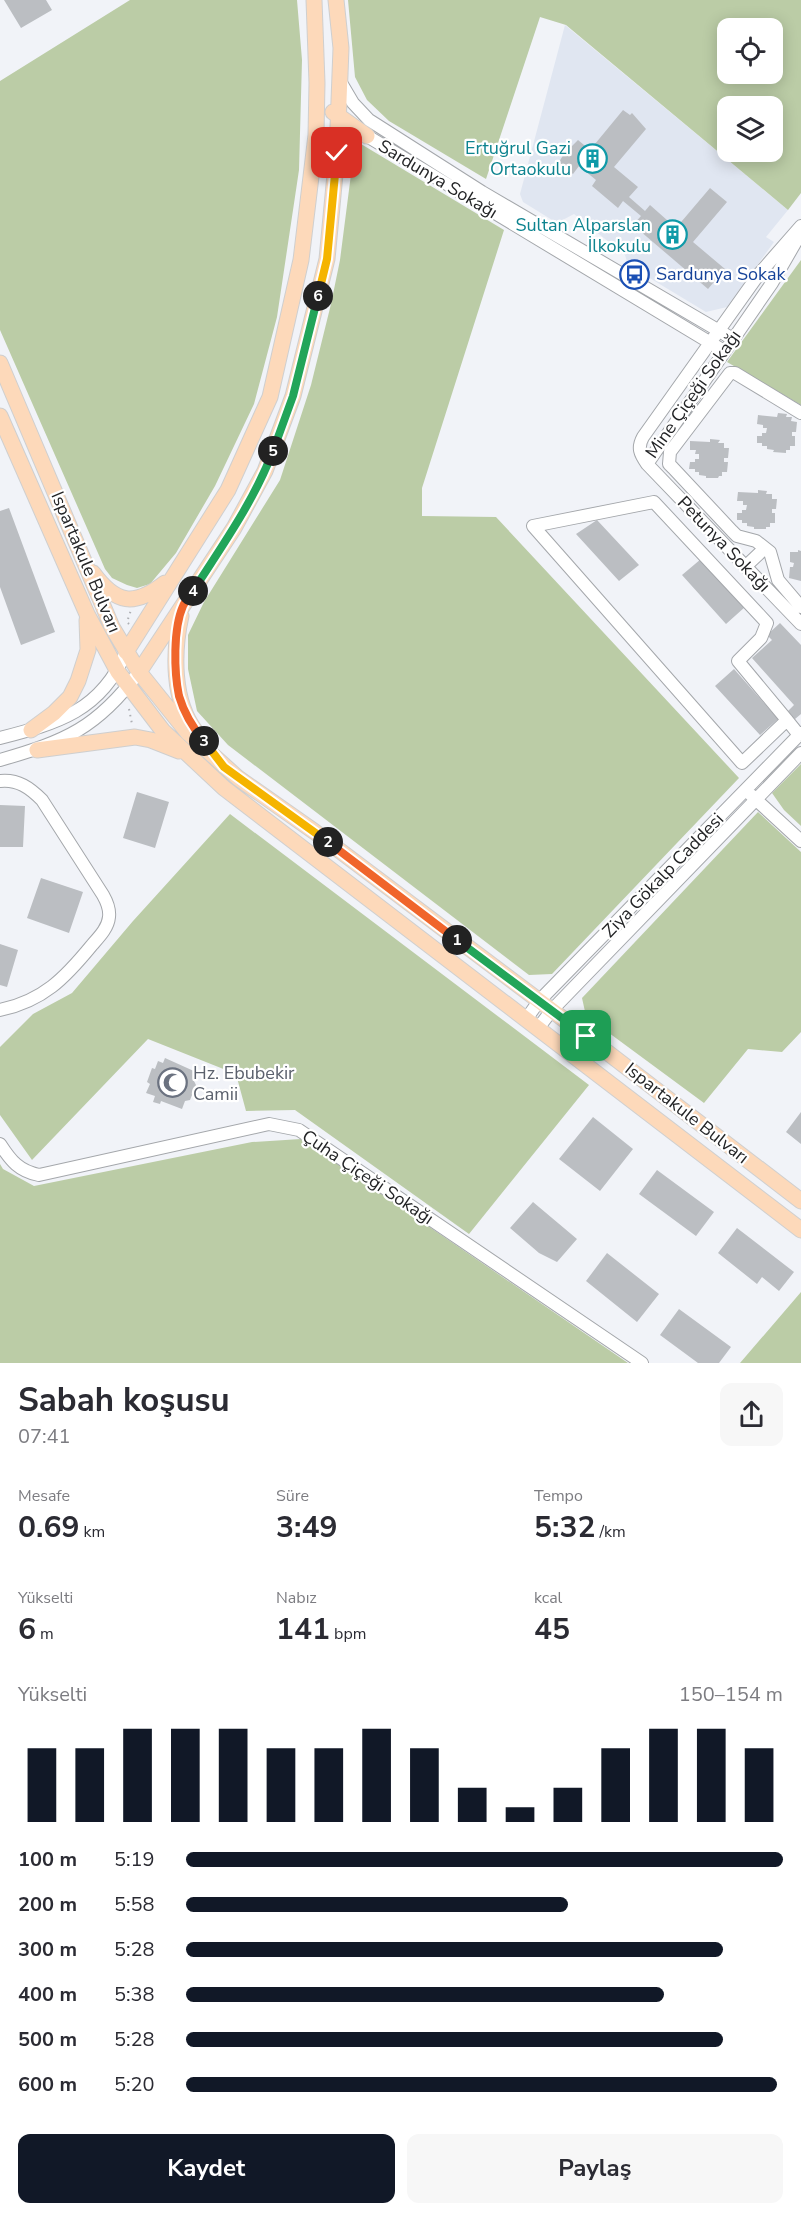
<!DOCTYPE html>
<html lang="tr">
<head>
<meta charset="utf-8">
<style>
	:root { --surface:#fff; --page:#f7f7f7; --text:#2b2b33; --muted:#7c7c81; --accent:#111827 }
	body { margin:0; font-family:"Nunito Sans",sans-serif; background:var(--page); color:var(--text); height:100vh; display:flex; flex-direction:column; font-size:22px; white-space:nowrap }
	* { box-sizing:border-box; margin:0 }
	p { font-size:20px; color:var(--muted) }
	.icon { flex:none; width:33px; height:33px; fill:none; stroke:currentColor; stroke-width:2; stroke-linecap:round; stroke-linejoin:round }
	.map { position:relative; height:1363px; overflow:hidden }
	.panel { display:flex; flex-direction:column; background:var(--surface); flex:1 }
	.panel>* { flex:none }
	.controls { position:absolute; left:717px; top:18px; display:grid; gap:12px }
	.controls a { display:grid; place-items:center; width:66px; height:66px; border-radius:12px; background:var(--surface); box-shadow:0 3px 15px #0003; font-size:30px }
	.pin { position:absolute; display:grid; place-items:center; width:51px; height:51px; color:#fff; margin:-26px; border-radius:12px; box-shadow:0 3px 9px #0006 }
	.km { position:absolute; width:30px; height:30px; margin:-15px; border-radius:50%; background:#222; color:#fff; font-size:16px; line-height:30px; text-align:center }
	.round { display:grid; place-items:center; flex:none; width:63px; height:63px; border-radius:12px; background:var(--page) }
	.headline { display:flex; align-items:center; justify-content:space-between; height:102px; padding:0 18px }
	h1 { font-size:33px; font-weight:700; line-height:45px }
	.stats { display:grid; grid-template-columns:repeat(3,1fr); gap:9px; height:102px; padding:6px 18px }
	.stats div { display:grid; align-content:center }
	.stats b { font-size:30px; font-weight:700 }
	.stats small { font-size:16px; font-weight:400 }
	.stats p { font-size:16px }
	.chart { height:168px; padding:12px 18px }
	.chart p { display:flex; justify-content:space-between }
	.chart svg { width:100%; height:108px; margin-top:6px; stroke:var(--accent); stroke-width:6 }
	.button { display:flex; gap:12px; margin-top:auto; padding:12px 18px }
	.button a { flex:1; height:69px; border-radius:12px; background:var(--accent); color:#fff; font-size:24px; font-weight:700; line-height:69px; text-align:center }
	.button a+a { background:var(--page); color:var(--text) }
	ul { padding:0 18px; list-style:none; font-size:20px }
	li { display:grid; grid-template-columns:96px 72px 1fr; align-items:center; height:45px }
	li i { height:15px; border-radius:8px; background:var(--accent) }
	.map>svg:first-child { display:block }
	.built { fill:#e0e6f1 }
	.green { fill:#bbcca6; fill-rule:evenodd }
	.building { fill:#bbbec2 }
	.lines { fill:none; stroke-linecap:round; stroke-linejoin:round }
	.minor-casing { stroke:#a4a7ab; stroke-width:14 }
	.major-casing { stroke:#cfcfcf; stroke-width:17 }
	.path { stroke:#adafb3; stroke-width:2; stroke-dasharray:1.5 4.5; stroke-linecap:butt }
	.minor { stroke:#fff; stroke-width:12 }
	.major { stroke:#fdd9ba; stroke-width:15 }
	.split-1-casing { stroke:#fff; stroke-width:12 }
	.split-2-casing { stroke:#fff; stroke-width:12 }
	.split-3-casing { stroke:#fff; stroke-width:12 }
	.split-4-casing { stroke:#fff; stroke-width:12 }
	.split-5-casing { stroke:#fff; stroke-width:12 }
	.split-6-casing { stroke:#fff; stroke-width:12 }
	.split-7-casing { stroke:#fff; stroke-width:12 }
	.split-1 { stroke:#22a559; stroke-width:8 }
	.split-2 { stroke:#f0652b; stroke-width:8 }
	.split-3 { stroke:#f5b400; stroke-width:8 }
	.split-4 { stroke:#f0652b; stroke-width:8 }
	.split-5 { stroke:#22a559; stroke-width:8 }
	.split-6 { stroke:#22a559; stroke-width:8 }
	.split-7 { stroke:#f5b400; stroke-width:8 }
	.labels { text-anchor:middle; stroke-width:4.5; stroke-linejoin:round; paint-order:stroke }
	.culture-label { font-size:18px; fill:#0d838f; stroke:#fff; text-anchor:end }
	.street-label { font-size:18px; fill:#232426; stroke:#fff }
	.transit-label { font-size:18px; fill:#164399; stroke:#fff; text-anchor:start }
	.worship-label { font-size:18px; fill:#5b616d; stroke:#fff; text-anchor:start }
</style>
</head>
<body>
<div class="map">
<svg width="801" height="1363" viewBox="0 0 801 1363">
	<rect width="100%" height="100%" fill="#f1f3f8"/>
	<path class="built" d="M565 25 788 210 766 237 774 242 727 307 706 312 628 265 625 255 574 214 557 223 523 202 520 194Z"/>
	<path class="green" d="M130 0H297L302 60 299 170 277 317 254 404 215 486 176 553 150 584 137 588 127 585 112 578 105 569 0 330V81Z
		M348 0H801V193L788 210 566 25 540 17 486 179 389 121 367 100 355 77ZM728 28H772V74H728ZM728 106H772V152H728Z
		M361 144 504 230 422 488V516L496 517 739 778 552 974 529 975 228 745 197 711 188 669V635L204 602 280 480 311 385 331 304 340 260 354 151Z
		M801 260V405L727 362Z
		M801 764V826L784 810 772 793Z
		M758 812 801 852V1032L782 1052 748 1049 704 1103 586 1016 582 998Z
		M230 814 589 1085 469 1234 295 1110 246 1111 236 1074 148 1039 32 1160 0 1115V1047L33 1014 72 993 133 921Z
		M301 1139 628 1363H0V1164L3 1169 34 1186 252 1142Z
		M801 1292V1363H740Z"/>
	<path class="building" d="M4 0H46L52 10 21 28Z
		M623 110 630 115 632 113 646 129 614 167 638 187 629 197 645 211 650 205 676 228 710 188 727 202 693 242 725 269 708 289 633 225 641 216 623 201 618 208 592 186 596 180 579 166 573 174 559 162 570 144 572 146 578 140 590 150Z
		M778 413 787 414 786 417H792L791 421 797 422 796 432H792V436H795V446H790V450H786V453L773 452 774 450 767 449V446H762V443H757V436H762V433H766L767 428H763V425L757 424 758 415 777 417Z
		M710 439 720 440 718 443H724V448H729L728 458H724V462H728L727 472H722V476H719L718 478H706V476L699 475V472H695V469H689L690 462H695V459H699V454H695L696 450H690V441L710 442Z
		M758 490 767 491 766 494H772V499H777L776 509H772V513H775V523H770V527H766V529H754V527L747 526V523H742V520H737V513H742V510H746L747 505H743V501H737L738 492 758 493Z
		M9 508 55 632 21 645 0 587V511Z
		M597 520 639 565 619 581 576 534Z
		M798 550 801 551V581L789 578 790 567H793L794 563 790 562V552H798Z
		M701 559 745 607 726 624 682 575Z
		M780 623 801 645V714L795 719 788 711 794 705 752 658 772 640 767 635Z
		M734 669 778 719 760 735 715 686Z
		M137 792 169 802 155 848 123 838Z
		M0 805 25 806 23 847H0Z
		M41 878 83 892 69 933 27 918Z
		M0 944 18 950 7 987 0 985Z
		M165 1058 196 1072 193 1079 196 1085 190 1100 185 1101 182 1109 161 1101 160 1104 153 1102 155 1096 146 1093 150 1084 147 1082 152 1068 155 1069 158 1061 163 1063Z
		M801 1112V1144L786 1132Z
		M593 1117 633 1149 600 1191 559 1159Z
		M657 1170 714 1212 696 1236 639 1194Z
		M533 1202 577 1239 557 1262 539 1253 510 1228Z
		M737 1228 794 1272 779 1291 762 1277 757 1284 718 1253Z
		M607 1253 659 1294 637 1322 586 1281Z
		M679 1309 731 1347 719 1363H698L660 1335Z"/>
	<g class="lines">
		<defs>
			<path id="minor" d="M340 81 353 103 369 120 482 192 733 339
				M367 136 724 351
				M801 226 759 274 643 437C637 448 640 454 647 464L801 624
				M801 413 735 373H730L670 452 669 464 673 468 732 531 737 536 756 541 770 552 778 580 801 607
				M647 464 772 283 798 238
				M746 566 765 548
				M787 720 742 763 533 526 654 502 767 623 761 638 738 661 787 720 799 735
				M0 738C58 723 101 711 126 652
				M0 760C66 741 97 728 139 672
				M0 781C18 779 30 788 42 800L103 895C107 902 110 909 109 917 108 928 99 937 92 945 65 978 43 1001 0 1010
				M751 795 801 841
				M527 1018 539 1001 801 733
				M539 1027 552 1010 801 753
				M0 1144C11 1161 19 1171 39 1175L269 1124 299 1130 642 1363"/>
			<path id="major" d="M333 112 367 136
				M0 363 112 627 139 672 188 733 238 778 315 832 586 1036 801 1201
				M0 416 87 614 118 672 163 731 224 788 801 1230
				M93 573C116 604 134 607 165 583
				M181 616C173 652 172 701 196 732
				M126 652 228 490 270 397 301 260 316 135 317 83 314 0
				M139 672 234 528 265 471 293 396 327 259 337 153 341 48 336 0
				M31 730 54 713 70 697 78 681 88 650 87 620
				M37 750 135 737 151 740 179 751"/>
		</defs>
		<use href="#minor" class="minor-casing"/>
		<use href="#major" class="major-casing"/>
		<path class="path" d="M129 624 127 622 131 610
			M129 709 132 724"/>
		<use href="#minor" class="minor"/>
		<use href="#major" class="major"/>
	</g>
	<g class="lines">
		<defs>
			<path id="split-1" d="M457 940 586 1036"/>
			<path id="split-2" d="M328 842 457 940"/>
			<path id="split-3" d="M204 741 224 767 328 842"/>
			<path id="split-4" d="M193 591C190 596 185 601 183 606 173 629 174 672 179 696 184 713 193 728 204 741"/>
			<path id="split-5" d="M193 591C222 546 254 501 273 451"/>
			<path id="split-6" d="M273 451 293 396 318 296"/>
			<path id="split-7" d="M318 296 327 259 337 153"/>
		</defs>
		<use href="#split-1" class="split-1-casing"/>
		<use href="#split-2" class="split-2-casing"/>
		<use href="#split-3" class="split-3-casing"/>
		<use href="#split-4" class="split-4-casing"/>
		<use href="#split-5" class="split-5-casing"/>
		<use href="#split-6" class="split-6-casing"/>
		<use href="#split-7" class="split-7-casing"/>
		<use href="#split-1" class="split-1"/>
		<use href="#split-2" class="split-2"/>
		<use href="#split-3" class="split-3"/>
		<use href="#split-4" class="split-4"/>
		<use href="#split-5" class="split-5"/>
		<use href="#split-6" class="split-6"/>
		<use href="#split-7" class="split-7"/>
	</g>
	<defs>
		<symbol id="building-ring" viewBox="-11 -11 22 22"><circle r="9.5" fill="#fff" stroke="#0f9aa8" stroke-width="1.5"/><path d="M-4-6H4V6H1V3H-1V6H-4ZM-2.5-4.3h1.7v1.8h-1.7ZM.8-4.3h1.7v1.8H.8ZM-2.5-1h1.7V.8h-1.7ZM.8-1h1.7V.8H.8Z" fill="#0f9aa8"/></symbol>
		<symbol id="bus-ring" viewBox="-11 -11 22 22"><circle r="9.5" fill="#fff" stroke="#1a4fb4" stroke-width="1.5"/><path d="M-5-6H5V4H4V6H2V4H-2V6H-4V4H-5ZM-3.5-4V0h7V-4ZM-3.5 1.2v1.5H-2V1.2ZM2 1.2v1.5H3.5V1.2Z" fill="#1a4fb4"/></symbol>
		<symbol id="mosque-ring" viewBox="-11 -11 22 22"><circle r="9.5" fill="#fff" stroke="#6b7280" stroke-width="1.5"/><path d="M3.5-4.9A6 6 0 1 0 3.5 4.9A5 5 0 1 1 3.5-4.9Z" fill="#6b7280"/></symbol>
	</defs>
	<g fill-rule="evenodd">
		<use href="#building-ring" x="576" y="142" width="33" height="33"/>
		<use href="#building-ring" x="656" y="218" width="33" height="33"/>
		<use href="#bus-ring" x="618" y="258" width="33" height="33"/>
		<use href="#mosque-ring" x="156" y="1066" width="33" height="33"/>
	</g>
	<g class="labels">
		<g class="culture-label">
			<text x="571" y="154">Ertuğrul Gazi<tspan x="571" dy="21">Ortaokulu</tspan></text>
			<text x="651" y="231">Sultan Alparslan<tspan x="651" dy="21">İlkokulu</tspan></text>
		</g>
		<g class="street-label">
			<text transform="translate(438 179) rotate(31)" y="6">Sardunya Sokağı</text>
			<text transform="translate(693 394) rotate(-55)" y="6">Mine Çiçeği Sokağı</text>
			<text transform="translate(724 544) rotate(46)" y="6">Petunya Sokağı</text>
			<text transform="translate(86 562) rotate(67)" y="6">Ispartakule Bulvarı</text>
			<text transform="translate(663 875) rotate(-46)" y="6">Ziya Gökalp Caddesi</text>
			<text transform="translate(687 1113) rotate(38)" y="6">Ispartakule Bulvarı</text>
			<text transform="translate(368 1177) rotate(34)" y="6">Çuha Çiçeği Sokağı</text>
		</g>
		<g class="transit-label">
			<text x="656" y="280">Sardunya Sokak</text>
		</g>
		<g class="worship-label">
			<text x="193" y="1079">Hz. Ebubekir<tspan x="193" dy="21">Camii</tspan></text>
		</g>
	</g>
</svg>
<div class="controls">
<a><svg class="icon" aria-label="locate" viewBox="0 0 24 24"><circle cx="12" cy="12" r="6"/><path d="M12 2v4M12 18v4M2 12h4M18 12h4"/></svg></a>
<a><svg class="icon" aria-label="layers" viewBox="0 0 24 24"><path d="M12 4l9 5-9 5-9-5zM3 14l9 5 9-5"/></svg></a>
</div>
<div class="pin" style="left:586px;top:1036px;background:#1e9e55"><svg class="icon" aria-label="arrive" viewBox="0 0 24 24"><path d="M6 21V4h12l-3 4 3 4H6"/></svg></div>
<div class="pin" style="left:337px;top:153px;background:#d93025"><svg class="icon" aria-label="check" viewBox="0 0 24 24"><path d="M5 12l5 5 9-10"/></svg></div>
<b class="km" style="left:457px;top:940px">1</b>
<b class="km" style="left:328px;top:842px">2</b>
<b class="km" style="left:204px;top:741px">3</b>
<b class="km" style="left:193px;top:591px">4</b>
<b class="km" style="left:273px;top:451px">5</b>
<b class="km" style="left:318px;top:296px">6</b>
</div>
<section class="panel">
<div class="headline"><div><h1>Sabah koşusu</h1><p>07:41</p></div><a class="round"><svg class="icon" aria-label="share" viewBox="0 0 24 24"><path d="M12 15V3M7 8l5-5 5 5M5 13v7h14v-7"/></svg></a></div>
<div class="stats">
<div><p>Mesafe</p><b>0.69<small> km</small></b></div>
<div><p>Süre</p><b>3:49</b></div>
<div><p>Tempo</p><b>5:32<small> /km</small></b></div>
</div>
<div class="stats">
<div><p>Yükselti</p><b>6<small> m</small></b></div>
<div><p>Nabız</p><b>141<small> bpm</small></b></div>
<div><p>kcal</p><b>45</b></div>
</div>
<div class="chart"><p><span>Yükselti</span>150–154 m</p>
<svg viewBox="0 0 160 44" preserveAspectRatio="none"><path d="M5 44V14M15 44V14M25 44V6M35 44V6M45 44V6M55 44V14M65 44V14M75 44V6M85 44V14M95 44V30M105 44V38M115 44V30M125 44V14M135 44V6M145 44V6M155 44V14"/></svg>
</div>
<ul>
<li><b>100 m</b>5:19<i style="width:100%"></i></li>
<li><b>200 m</b>5:58<i style="width:64%"></i></li>
<li><b>300 m</b>5:28<i style="width:90%"></i></li>
<li><b>400 m</b>5:38<i style="width:80%"></i></li>
<li><b>500 m</b>5:28<i style="width:90%"></i></li>
<li><b>600 m</b>5:20<i style="width:99%"></i></li>
</ul>
<div class="button"><a>Kaydet</a><a>Paylaş</a></div>
</section>
</body>
</html>
